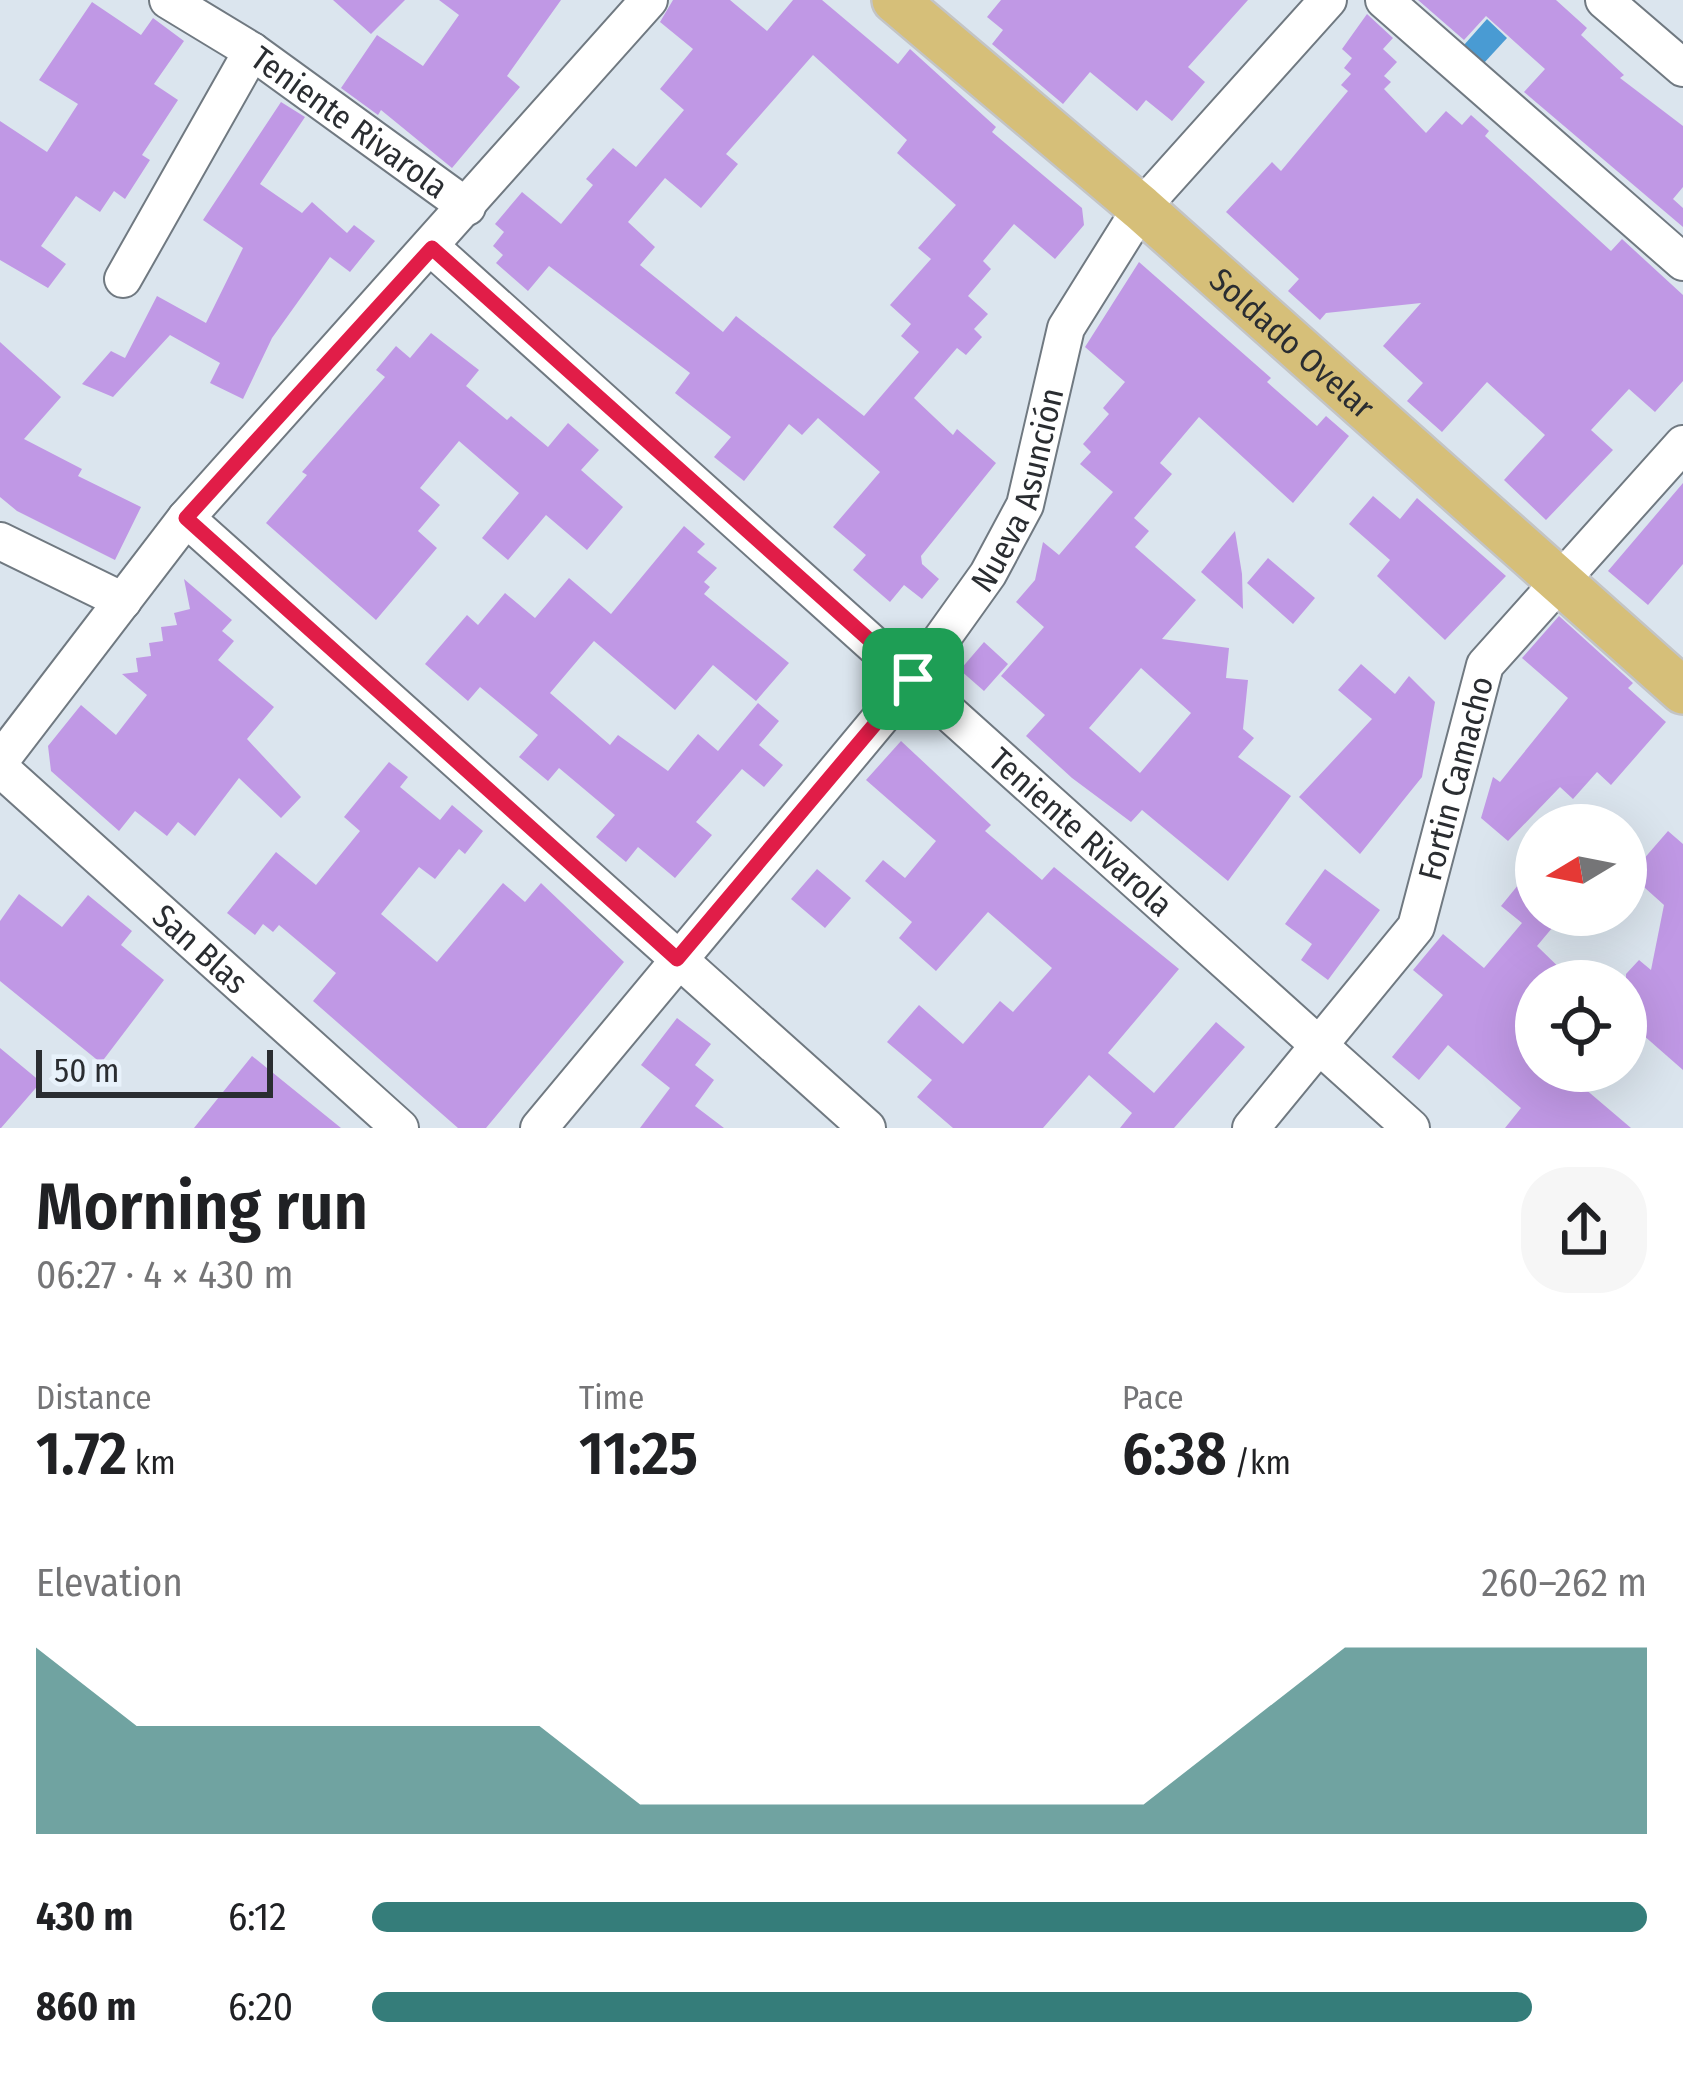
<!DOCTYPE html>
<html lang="en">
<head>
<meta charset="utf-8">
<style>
	:root { --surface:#fff; --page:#f6f6f6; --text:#202124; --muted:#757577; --accent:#357d7a }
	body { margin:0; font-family:"Fira Sans Condensed",sans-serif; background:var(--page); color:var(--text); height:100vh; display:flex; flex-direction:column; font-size:45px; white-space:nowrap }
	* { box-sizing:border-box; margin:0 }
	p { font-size:39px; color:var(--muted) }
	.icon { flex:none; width:66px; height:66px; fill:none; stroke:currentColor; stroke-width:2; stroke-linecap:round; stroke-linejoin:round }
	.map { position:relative; height:1128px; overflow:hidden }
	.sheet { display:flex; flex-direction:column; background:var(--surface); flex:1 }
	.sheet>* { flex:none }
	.needle { width:78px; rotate:260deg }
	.fabs { position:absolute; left:1515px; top:804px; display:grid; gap:24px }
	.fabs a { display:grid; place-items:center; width:132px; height:132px; border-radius:50%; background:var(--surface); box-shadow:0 12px 48px #0002; font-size:60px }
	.scale { position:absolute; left:36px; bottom:30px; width:237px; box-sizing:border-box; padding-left:12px; border:6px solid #2a2d31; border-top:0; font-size:33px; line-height:42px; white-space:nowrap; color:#2a2d31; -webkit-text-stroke:9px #e8f2fb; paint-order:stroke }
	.pin { position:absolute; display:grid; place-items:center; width:102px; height:102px; color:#fff; margin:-51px; border-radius:24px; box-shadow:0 6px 18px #0006 }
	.round { display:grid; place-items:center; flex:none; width:126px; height:126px; border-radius:48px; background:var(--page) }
	.overview { display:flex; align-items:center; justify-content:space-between; height:204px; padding:0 36px }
	h1 { font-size:66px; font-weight:600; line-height:90px }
	.stats { display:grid; grid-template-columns:repeat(3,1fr); gap:18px; height:204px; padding:12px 36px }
	.stats div { display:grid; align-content:center }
	.stats b { font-size:60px; font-weight:600 }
	.stats small { font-size:33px; font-weight:400 }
	.stats p { font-size:33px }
	.chart { height:336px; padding:24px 36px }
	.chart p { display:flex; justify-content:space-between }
	.chart svg { width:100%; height:216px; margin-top:12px; fill:var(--accent); opacity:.7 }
	ul { padding:0 36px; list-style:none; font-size:39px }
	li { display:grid; grid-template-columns:192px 144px 1fr; align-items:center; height:90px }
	li i { height:30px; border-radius:15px; background:var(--accent) }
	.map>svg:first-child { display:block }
	.water { fill:#499bd3 }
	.building { fill:#c098e5; fill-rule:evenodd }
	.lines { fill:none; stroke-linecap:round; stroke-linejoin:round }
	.minor-casing { stroke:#707981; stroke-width:40 }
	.major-casing { stroke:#c3c4c5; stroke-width:50 }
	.minor { stroke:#fff; stroke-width:36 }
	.major { stroke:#d6bf79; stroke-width:45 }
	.route-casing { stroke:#fff; stroke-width:24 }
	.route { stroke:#e11d48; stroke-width:15 }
	.labels { text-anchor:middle; stroke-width:9; stroke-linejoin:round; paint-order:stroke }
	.street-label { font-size:33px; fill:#2a2d31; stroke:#e8f2fb }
</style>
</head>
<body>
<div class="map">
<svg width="1683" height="1128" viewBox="0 0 1683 1128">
	<rect width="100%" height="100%" fill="#dbe5ee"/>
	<path class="water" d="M1487 19 1507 38 1484 63 1464 45Z"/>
	<path class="building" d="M333 0H405L371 34Z
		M439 0H561L507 76 520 87 452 168 381 110 378 115 341 88 377 35 423 66 459 15Z
		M673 0H730L767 31 793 0H822L898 64 910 49 996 127 992 132 1082 208 1084 225 1055 259 1014 224 983 261 991 269 968 296 988 314 974 329 982 337 966 355 957 348 914 398 953 435 957 429 996 463 921 556 922 564 939 579 922 599 904 585 890 602 853 570 866 555 833 527 880 472 818 418 802 435 789 424 744 481 714 457 731 437 675 393 690 373 549 266 528 291 496 263 503 255 493 246 504 232 495 224 522 192 561 224 593 185 586 179 613 148 636 167 684 110 660 89 693 49 660 22ZM813 55 907 140 897 153 956 205 918 248 931 259 890 305 911 324 901 336 919 352 864 416 736 316 723 332 640 265 655 247 628 222 665 178 701 208 738 164 726 154Z
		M1001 0H1248L1188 67 1205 82 1172 121 1146 100 1137 111 1090 72 1063 104 992 44 1003 30 987 17Z
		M1418 0H1556L1587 28 1581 35 1624 75 1620 78 1683 126V187L1673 199 1683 208V227L1524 92 1545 69 1486 16 1464 40Z
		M92 2 141 35 153 18 184 41 154 84 178 100 142 155 150 160 125 199 114 191 100 212 76 196 41 246 66 264 48 288 0 260V121L47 152 78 104 39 80Z
		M1367 14 1393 38 1383 49 1397 62 1384 76 1391 82 1384 89 1426 133 1446 111 1462 125 1471 115 1489 131 1485 136 1611 251 1622 239 1683 295V381L1655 412 1629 389 1591 430 1613 450 1546 520 1504 480 1545 435 1487 382 1442 432 1407 401 1423 383 1383 346 1421 303 1326 313 1320 320 1288 291 1299 279 1226 212 1272 162 1281 171 1348 91 1341 85 1351 74 1344 68 1352 58 1342 49Z
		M281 102 305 117 260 184 302 213 312 202 347 233 354 225 375 241 350 272 330 257 272 338 243 399 210 383 220 363 170 335 113 397 82 384 111 351 125 358 157 296 206 323 243 248 203 220Z
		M1139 262 1271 378 1267 382 1317 426 1326 416 1349 436 1293 503 1199 417 1160 463 1172 474 1134 518 1149 531 1135 547 1196 600 1162 639 1229 648 1226 678 1248 680 1243 729 1254 738 1238 757 1291 796 1228 881 1142 810 1131 822 1072 778 1026 736 1045 715 1001 676 1044 627 1016 602 1035 580 1043 542 1059 555 1113 492 1080 464 1091 452 1083 444 1109 414 1103 408 1125 382 1085 347ZM1141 668 1191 713 1140 773 1089 728Z
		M431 333 479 370 466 386 507 420 511 416 548 447 568 423 599 450 581 470 623 507 587 550 546 515 508 560 482 538 519 493 459 441 420 488 440 505 418 531 437 548 376 620 266 523 307 475 302 472 385 377 376 370 396 346 410 358Z
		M0 342 61 397 24 439 82 469 78 476 141 507 115 560 17 511 0 497Z
		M1683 483V564L1648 605 1608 571Z
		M1373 496 1400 519 1417 498 1506 576 1445 640 1377 576 1390 560 1349 524Z
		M684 526 705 544 697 552 717 568 704 582 710 587 704 594 789 663 756 701 713 665 675 710 594 641 550 693 610 745 618 735 668 771 698 734 718 751 758 703 779 721 759 745 783 765 764 787 742 769 696 822 712 835 675 878 638 847 626 862 596 837 615 815 559 768 548 781 519 757 538 735 480 687 468 701 425 664 467 615 478 625 505 593 535 618 569 578 611 614Z
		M1235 531 1242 574 1243 609 1201 572Z
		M1268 558 1315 598 1293 624 1247 583Z
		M184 579 232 620 222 631 234 641 218 660 274 707 247 739 301 797 281 818 239 778 195 836 178 822 167 836 135 811 119 831 51 771 48 746 81 705 116 735 147 695 122 674 138 672 136 658 151 656 149 643 163 641 161 627 177 625 174 613 190 609Z
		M1559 616 1633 683 1628 688 1666 722 1611 785 1597 772 1573 799 1560 787 1508 841 1481 818 1493 777 1500 782 1568 698 1522 658Z
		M984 642 1008 664 984 691 960 670Z
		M1361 664 1395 694 1409 676 1435 702 1422 777 1360 854 1299 797 1372 719 1338 690Z
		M901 741 991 825 985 831 1042 880 1054 867 1179 969 1108 1053 1154 1093 1216 1022 1245 1047 1174 1128H1120L1132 1113 1089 1075 1043 1128H953L917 1097 932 1080 887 1042 919 1005 963 1044 1000 1001 1013 1012 1052 968 988 912 936 971 899 938 912 922 865 881 883 860 905 878 936 841 866 780Z
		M389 762 408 777 400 787 440 820 452 805 483 831 465 854 459 849 435 879 419 867 381 914 437 962 503 883 525 902 541 883 624 962 486 1128H458L313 1001 336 973 279 925 273 932 263 924 255 935 227 913 276 852 316 885 360 831 344 817Z
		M1668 831 1683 844V1070L1626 1020V974L1639 960 1651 970 1664 905 1635 879V869Z
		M1536 863V915H1563L1537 946 1573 981H1536V1071H1564L1631 1128H1505L1521 1108 1448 1045 1419 1080 1392 1057 1443 995 1413 970 1443 934 1484 968 1522 923 1501 906Z
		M817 869 851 898 825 928 791 899Z
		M1325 869 1380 910 1328 980 1301 960 1312 944 1285 924Z
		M19 894 62 927 88 895 132 931 121 945 164 980 101 1063 0 981V921Z
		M677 1018 711 1044 695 1065 714 1080 695 1106 724 1128H640L670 1088 641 1065Z
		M0 1048 41 1082 1 1128H0Z
		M252 1056 341 1128H194Z"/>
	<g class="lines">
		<defs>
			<g id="minor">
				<path id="s1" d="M168 0 252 51 467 207"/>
				<path d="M1384 0 1683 262"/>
				<path d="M1604 0 1683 68"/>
				<path id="s2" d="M432 248 1411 1128"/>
				<path d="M123 279 252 51"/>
				<path d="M186 518 867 1128"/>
				<path d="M0 541 123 601"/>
				<path d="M0 761 186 518 649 0"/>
				<path id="s3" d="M0 768 400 1128"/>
				<path id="s4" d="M539 1128 913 679 988 574 1025 505 1066 328 1141 208 1328 0"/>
				<path id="s5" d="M1251 1128 1416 927 1485 665 1683 444"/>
			</g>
			<g id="major">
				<path id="s6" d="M895 0 1141 208 1683 691"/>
			</g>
		</defs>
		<use href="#minor" class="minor-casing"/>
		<use href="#major" class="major-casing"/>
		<use href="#minor" class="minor"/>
		<use href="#major" class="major"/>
	</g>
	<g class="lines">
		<defs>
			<path id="route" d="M432 248 913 679 677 959 186 518Z"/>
		</defs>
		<use href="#route" class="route-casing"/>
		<use href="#route" class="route"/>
	</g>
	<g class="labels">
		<g class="street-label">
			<text dy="12" stroke="none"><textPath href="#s1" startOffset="219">Teniente Rivarola</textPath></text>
			<text dy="12" stroke="none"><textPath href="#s6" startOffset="525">Soldado Ovelar</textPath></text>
			<text dy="12" stroke="none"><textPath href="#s4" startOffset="804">Nueva Asunción</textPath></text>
			<text dy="12" stroke="none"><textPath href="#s5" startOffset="414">Fortin Camacho</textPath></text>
			<text dy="12" stroke="none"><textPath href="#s2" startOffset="873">Teniente Rivarola</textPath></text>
			<text dy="12" stroke="none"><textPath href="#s3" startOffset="270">San Blas</textPath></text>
		</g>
	</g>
</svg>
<div class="fabs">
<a><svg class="needle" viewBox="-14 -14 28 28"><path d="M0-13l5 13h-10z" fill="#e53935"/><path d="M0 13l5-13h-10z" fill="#757577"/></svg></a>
<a><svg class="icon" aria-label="locate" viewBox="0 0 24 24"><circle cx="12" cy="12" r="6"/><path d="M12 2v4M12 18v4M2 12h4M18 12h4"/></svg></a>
</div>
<div class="scale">50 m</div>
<div class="pin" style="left:913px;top:679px;background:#1e9e55"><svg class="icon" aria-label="arrive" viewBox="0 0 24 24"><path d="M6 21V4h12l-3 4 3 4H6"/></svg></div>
</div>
<section class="sheet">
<div class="overview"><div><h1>Morning run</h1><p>06:27 · 4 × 430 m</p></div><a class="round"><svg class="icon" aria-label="share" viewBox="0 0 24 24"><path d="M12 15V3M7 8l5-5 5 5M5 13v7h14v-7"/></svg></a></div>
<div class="stats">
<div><p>Distance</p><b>1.72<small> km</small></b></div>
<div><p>Time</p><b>11:25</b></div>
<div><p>Pace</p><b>6:38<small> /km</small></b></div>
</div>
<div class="chart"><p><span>Elevation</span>260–262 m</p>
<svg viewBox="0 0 160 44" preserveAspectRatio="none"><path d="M0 44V6L10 22L20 22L30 22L40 22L50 22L60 38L70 38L80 38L90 38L100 38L110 38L120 22L130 6L140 6L150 6L160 6V44z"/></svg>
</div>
<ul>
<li><b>430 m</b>6:12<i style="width:100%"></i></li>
<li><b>860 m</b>6:20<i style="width:91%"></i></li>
</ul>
</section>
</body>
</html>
